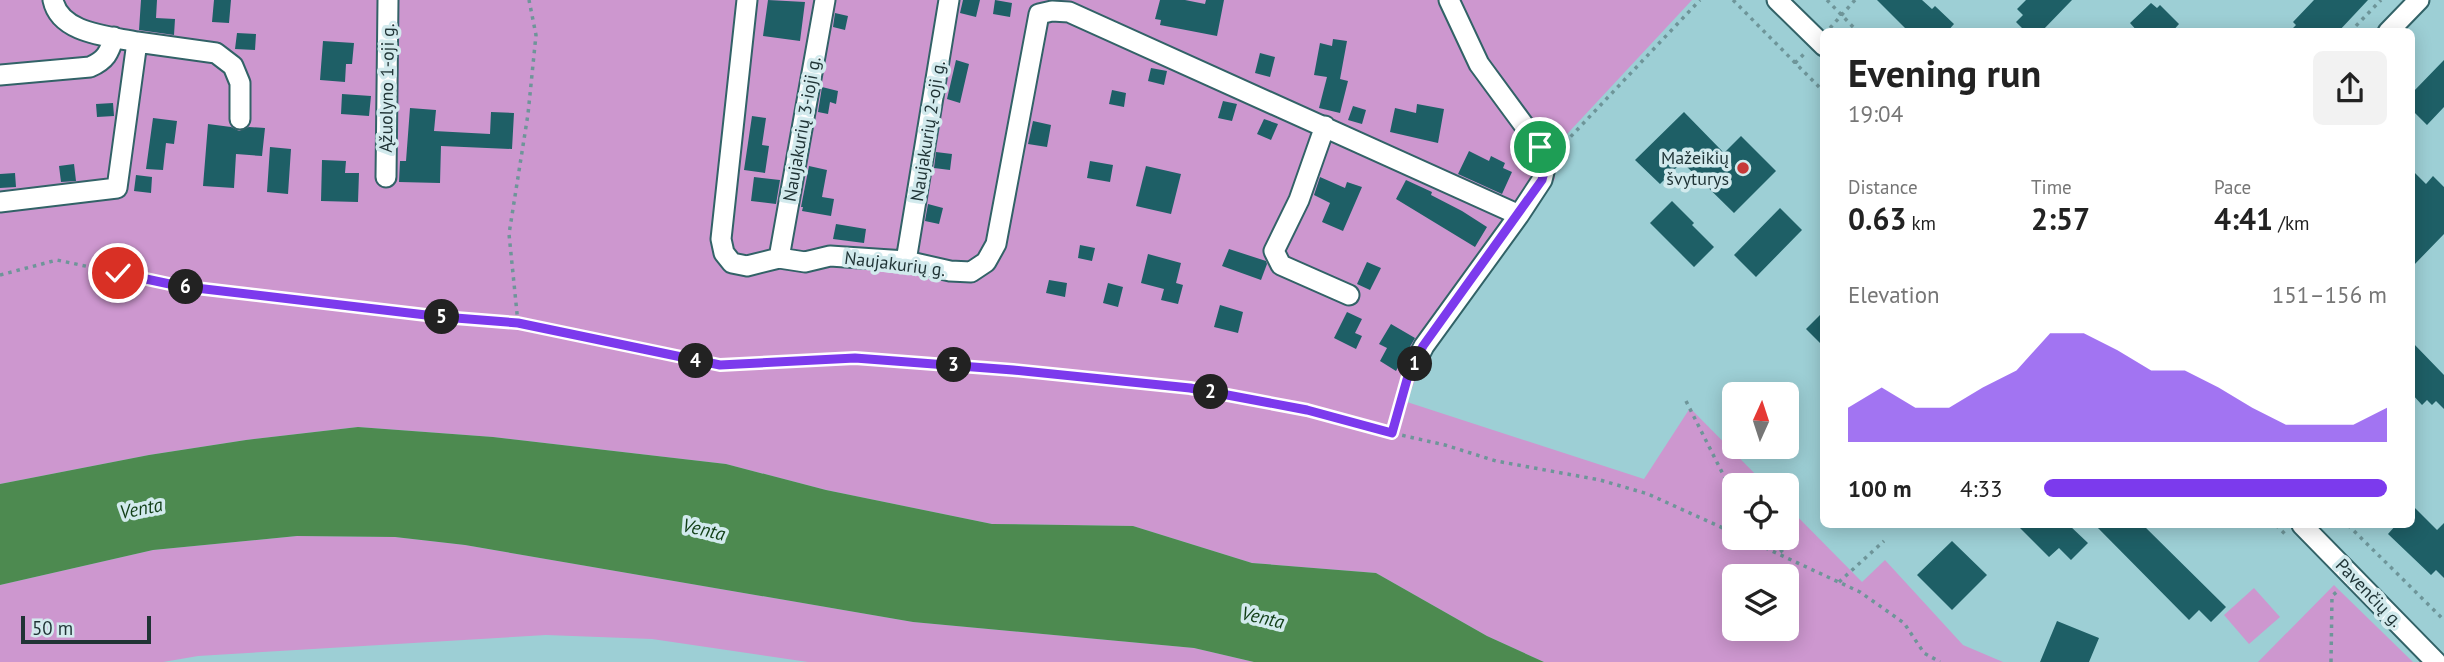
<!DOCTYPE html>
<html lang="en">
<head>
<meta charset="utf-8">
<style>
	:root { --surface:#fff; --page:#f2f2f2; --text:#222; --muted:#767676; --accent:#7c3aed }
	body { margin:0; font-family:"PT Sans",sans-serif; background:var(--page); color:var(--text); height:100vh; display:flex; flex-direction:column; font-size:26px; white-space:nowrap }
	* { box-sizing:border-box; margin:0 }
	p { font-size:23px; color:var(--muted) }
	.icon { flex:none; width:38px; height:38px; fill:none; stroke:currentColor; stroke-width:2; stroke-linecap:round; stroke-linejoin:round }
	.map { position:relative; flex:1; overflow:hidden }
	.sheet { position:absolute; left:1820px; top:28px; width:595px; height:500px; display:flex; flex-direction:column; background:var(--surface); border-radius:10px; box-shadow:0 4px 18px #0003 }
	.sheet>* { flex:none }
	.needle { width:46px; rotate:3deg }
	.tools { position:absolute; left:1722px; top:382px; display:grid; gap:14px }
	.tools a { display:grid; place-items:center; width:77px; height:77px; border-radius:10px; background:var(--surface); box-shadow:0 4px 18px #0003; font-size:35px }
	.scale { position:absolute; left:21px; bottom:18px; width:130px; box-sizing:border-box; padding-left:7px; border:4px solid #1f3335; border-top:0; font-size:19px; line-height:24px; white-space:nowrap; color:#1f3335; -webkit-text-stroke:5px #d2eaed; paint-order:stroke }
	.pin { position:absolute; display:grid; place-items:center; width:60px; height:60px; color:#fff; margin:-30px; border:4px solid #fff; border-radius:50%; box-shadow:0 2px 7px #0007 }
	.km { position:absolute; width:35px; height:35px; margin:-18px; border-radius:50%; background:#222; color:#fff; font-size:19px; line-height:35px; text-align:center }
	.round { display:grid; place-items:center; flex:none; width:74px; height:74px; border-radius:10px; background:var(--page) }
	.overview { display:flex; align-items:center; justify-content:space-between; height:119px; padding:0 28px }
	h1 { font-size:38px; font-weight:800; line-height:52px }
	.metrics { display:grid; grid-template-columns:repeat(3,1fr); gap:10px; height:119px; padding:7px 28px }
	.metrics div { display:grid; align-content:center }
	.metrics b { font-size:30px; font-weight:800 }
	.metrics small { font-size:19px; font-weight:400 }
	.metrics p { font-size:19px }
	.chart { height:196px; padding:14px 28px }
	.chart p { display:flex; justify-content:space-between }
	.chart svg { width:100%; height:126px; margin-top:7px; fill:var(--accent); opacity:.7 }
	ul { padding:0 28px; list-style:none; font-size:23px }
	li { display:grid; grid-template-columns:112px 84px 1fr; align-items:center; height:52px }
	li i { height:18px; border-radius:9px; background:var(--accent) }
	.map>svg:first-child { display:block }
	.green { fill:#cd97cf; fill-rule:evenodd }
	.water { fill:#4d8a50 }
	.building { fill:#1e5f66 }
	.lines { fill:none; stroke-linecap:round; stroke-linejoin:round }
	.minor-casing { stroke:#326267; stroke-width:23 }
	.path { stroke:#6e9599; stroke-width:3.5; stroke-dasharray:3.5 5; stroke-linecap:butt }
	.minor { stroke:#fff; stroke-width:19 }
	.route-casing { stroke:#fff; stroke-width:14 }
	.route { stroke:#7c3aed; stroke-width:9 }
	.poi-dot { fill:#c63838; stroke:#d2eaed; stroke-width:2.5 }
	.labels { text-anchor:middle; stroke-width:7; stroke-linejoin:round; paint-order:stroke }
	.street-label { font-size:18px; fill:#1f3335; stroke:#d2eaed }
	.poi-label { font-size:18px; fill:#1f3335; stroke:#d2eaed; text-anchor:end }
	.water-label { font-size:19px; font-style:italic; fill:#113e16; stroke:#d2eaed }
</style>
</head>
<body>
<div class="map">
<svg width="2444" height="662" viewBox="0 0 2444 662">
	<rect width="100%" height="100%" fill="#9dcfd5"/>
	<path class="green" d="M0 0H1692L1555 147V179L1435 345 1416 377 1407 402 1644 479 1690 408 1766 485H1734V537H1787V506L1862 582 1885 560 1963 645 2003 662H1544L1487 636 1376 573 1252 563 1133 526 992 524 826 490 726 464 493 437 358 427 246 440 149 455 0 484ZM1734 576H1787V628H1734Z
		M297 536 395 537 465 545 913 622 1194 648 1254 662H808L652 639 546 635 198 656 163 662H0V585L153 550Z
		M2334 585 2339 590 2413 662H2258Z
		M2254 588 2280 617 2249 644 2224 615Z"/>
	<path class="water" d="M358 427 493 437 726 464 826 490 992 524 1133 526 1252 563 1376 573 1487 636 1544 662H1254L1194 648 913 622 465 545 395 537 297 536 153 550 0 585V484L149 455 246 440Z"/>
	<path class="building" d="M141 0H157L156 18 175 19 174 35 139 30Z
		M214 0H231L229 23 212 22Z
		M768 0 805 2 800 41 763 36Z
		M963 0H980L976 17 960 13Z
		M995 0 1012 3 1010 17 993 14Z
		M1160 0H1185L1205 4 1206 0H1224L1217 36 1160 25 1161 20 1155 19Z
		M1877 0H1922L1932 9 1935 6 1954 24 1947 32H1909Z
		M2026 0H2072L2041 32H2026L2016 22 2023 15 2017 9Z
		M2314 0H2368L2338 32H2289L2296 25 2293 22Z
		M2151 3 2157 8 2160 5 2179 24 2172 32H2138L2130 23Z
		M835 13 848 16 845 30 833 27Z
		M237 33 256 34 255 50 235 49Z
		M1333 39 1347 41 1340 79 1348 81 1340 113 1319 108 1327 77 1314 75 1320 43 1332 46Z
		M323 41 354 43 352 64H346L345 82 320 80Z
		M1260 53 1275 57 1270 77 1255 73Z
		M956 60 969 64 960 103 947 99Z
		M2444 60V107L2427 125 2412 110V93Z
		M1151 68 1167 71 1164 85 1148 81Z
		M822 87 838 91 836 104 830 102 828 114 818 112Z
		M1112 90 1126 93 1124 107 1109 104Z
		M342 94 371 96 369 116 341 114Z
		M1223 101 1237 104 1232 121 1218 118Z
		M113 103 114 116 97 117 96 104Z
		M1417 104 1444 109 1438 143 1390 132 1395 108 1416 113Z
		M1353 106 1366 110 1362 124 1348 120Z
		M410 108 436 110 434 131 490 134 491 112 514 113 512 149 441 146 440 183 399 182 400 161H406Z
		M1684 112 1724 153 1741 136 1776 171 1734 213 1682 162 1660 184 1635 160Z
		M752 116 766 118 762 145 769 146 765 173 744 170Z
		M153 118 177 121 174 144 166 143 163 170 146 169Z
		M1264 119 1278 124 1271 140 1257 134Z
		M1033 121 1051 125 1047 147 1028 144Z
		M208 124 231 127 239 131 249 127 265 128 262 156 236 154 234 188 203 186Z
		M270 147 291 149 288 194 267 192Z
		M1469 151 1489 161 1491 156 1505 163 1503 168 1512 172 1502 194 1458 174Z
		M936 152 952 154 950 170 934 168Z
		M322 160 346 161 345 173H359L358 202 321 201Z
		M1090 161 1113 165 1110 182 1087 178Z
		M74 164 76 181 61 182 59 166Z
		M809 166 827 170 822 197 834 199 831 216 802 211 803 207H801Z
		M1146 166 1181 174 1171 214 1136 206Z
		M2412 170 2426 184 2433 176 2444 187V234L2412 267Z
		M15 173 16 187 0 188V174Z
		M136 175 152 177 151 193 134 191Z
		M754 177 780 180 776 204 751 201Z
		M1320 177 1345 188 1347 182 1362 187 1343 231 1322 222 1330 203 1314 195Z
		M1406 180 1432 192 1431 195 1462 211 1487 227 1475 247 1396 199Z
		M1672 201 1694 223 1692 225 1714 247 1694 267 1650 223Z
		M928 204 943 208 939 224 925 221Z
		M1780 208 1802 230 1756 277 1734 255Z
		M836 224 866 229 864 243 833 239Z
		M1080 245 1095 248 1092 261 1078 258Z
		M1229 249 1266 261 1267 264 1261 280 1222 266Z
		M1148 254 1181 263 1176 283 1183 285 1178 304 1161 300 1164 289 1141 283Z
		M1367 262 1381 268 1370 290 1357 284Z
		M1049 280 1067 283 1065 297 1046 293Z
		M1108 283 1123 287 1118 307 1103 303Z
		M1220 305 1243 312 1238 333 1214 327Z
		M1824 311V347L1806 329Z
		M1347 312 1362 319 1355 333 1362 336 1356 349 1334 338Z
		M1391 324 1415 338 1396 371 1380 361 1387 348 1379 344Z
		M2412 342 2444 375V409L2436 401 2432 405 2427 400 2422 405 2412 394Z
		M2412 505 2437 530 2444 523V578L2436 570 2431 575 2388 534 2396 525H2412Z
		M2017 525H2069L2088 543 2071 560 2059 548 2049 557Z
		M2095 525H2143L2226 607 2211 622 2199 610 2189 620Z
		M1952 541 1987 575 1952 610 1917 575Z
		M2057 621 2099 638 2089 662H2040Z"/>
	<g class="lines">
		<defs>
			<path id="minor" d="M747 0 721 239 724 253 732 263 747 266 779 258 805 262 830 256 906 261 950 271 971 272 986 262 996 244 1039 14 1052 11 1069 12 1519 215 1542 180 1546 164 1540 147 1479 64 1449 0
				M1777 0 1824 46
				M2388 32 2419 0
				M137 42 216 53 233 66 240 83V119
				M0 75 90 67C106 60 109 53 114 37
				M1325 126 1299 200 1274 251 1281 265 1349 295
				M386 177 388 0
				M0 202 117 188 137 42C109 36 60 34 53 0
				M779 258 825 0
				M906 261 949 0
				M1412 369 1424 346 1519 215
				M2302 525 2436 662"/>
		</defs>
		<use href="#minor" class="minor-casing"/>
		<path class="path" d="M1733 0 1824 92
			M1827 0 1858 32
			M1830 28 1855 0
			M2350 32 2381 0
			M1795 63 1806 52
			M1559 149 1700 0
			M0 275 57 260 179 286 443 317 518 323 720 365 855 358 1013 370 1190 388 1307 409 1392 433
			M518 323 509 234 528 114 536 35 529 0
			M1406 386 1392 433 1445 445 1496 461 1600 480 1648 494 1734 533
			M1686 401 1734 496
			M2276 525 2288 537
			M2348 525 2444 620
			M1742 537 1860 592 1904 623 1924 653 1940 662
			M1769 537 1786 556
			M1839 582 1884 541
			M2331 662 2332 596 2339 590"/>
		<use href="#minor" class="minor"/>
	</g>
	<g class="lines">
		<defs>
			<path id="route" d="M118 273 179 286 443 317 518 323 720 365 855 358 1013 370 1190 388 1307 410 1392 433 1408 376 1423 346 1542 180 1546 164 1540 147"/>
		</defs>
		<use href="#route" class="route-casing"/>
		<use href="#route" class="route"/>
	</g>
	<circle class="poi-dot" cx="1743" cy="168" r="7"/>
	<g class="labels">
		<g class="street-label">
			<text transform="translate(387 88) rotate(-89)" y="6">Ąžuolyno 1-oji g.</text>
			<text transform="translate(802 129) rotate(-80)" y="6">Naujakurių 3-ioji g.</text>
			<text transform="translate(928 131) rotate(-81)" y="6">Naujakurių 2-oji g.</text>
			<text transform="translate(895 264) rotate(7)" y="6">Naujakurių g.</text>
			<text transform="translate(2369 593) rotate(46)" y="6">Pavenčių g.</text>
		</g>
		<g class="poi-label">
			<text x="1729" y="164">Mažeikių<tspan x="1729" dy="21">švyturys</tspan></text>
		</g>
		<g class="water-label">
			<text transform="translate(141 508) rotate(-11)" y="7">Venta</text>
			<text transform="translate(704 529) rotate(13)" y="7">Venta</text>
			<text transform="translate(1263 617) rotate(13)" y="7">Venta</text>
		</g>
	</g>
</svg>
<div class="tools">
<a><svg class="needle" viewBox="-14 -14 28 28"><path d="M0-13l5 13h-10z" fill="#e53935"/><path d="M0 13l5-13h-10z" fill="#767676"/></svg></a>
<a><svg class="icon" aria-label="locate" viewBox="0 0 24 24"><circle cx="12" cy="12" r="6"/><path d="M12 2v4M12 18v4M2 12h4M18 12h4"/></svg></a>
<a><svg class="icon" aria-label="layers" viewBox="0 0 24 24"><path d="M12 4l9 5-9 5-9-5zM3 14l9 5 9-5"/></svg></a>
</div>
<div class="scale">50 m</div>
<div class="pin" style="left:1540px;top:147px;background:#1e9e55"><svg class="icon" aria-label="arrive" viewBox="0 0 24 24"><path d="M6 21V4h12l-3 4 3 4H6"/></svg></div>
<div class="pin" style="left:118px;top:273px;background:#d93025"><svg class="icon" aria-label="check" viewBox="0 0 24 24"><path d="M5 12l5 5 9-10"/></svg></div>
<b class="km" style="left:1415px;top:364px">1</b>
<b class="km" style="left:1211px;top:392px">2</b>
<b class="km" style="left:954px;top:365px">3</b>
<b class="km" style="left:696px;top:361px">4</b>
<b class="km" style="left:442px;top:317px">5</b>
<b class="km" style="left:186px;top:287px">6</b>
<section class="sheet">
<div class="overview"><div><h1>Evening run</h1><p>19:04</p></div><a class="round"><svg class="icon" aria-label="share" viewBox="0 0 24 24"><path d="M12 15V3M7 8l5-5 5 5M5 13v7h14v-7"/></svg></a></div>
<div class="metrics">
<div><p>Distance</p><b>0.63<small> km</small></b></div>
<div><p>Time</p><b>2:57</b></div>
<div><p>Pace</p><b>4:41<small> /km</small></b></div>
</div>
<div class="chart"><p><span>Elevation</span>151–156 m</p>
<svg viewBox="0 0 160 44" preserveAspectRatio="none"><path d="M0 44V32L10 25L20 32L30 32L40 25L50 19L60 6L70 6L80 12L90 19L100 19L110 25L120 32L130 38L140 38L150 38L160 32V44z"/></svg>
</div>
<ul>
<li><b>100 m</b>4:33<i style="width:100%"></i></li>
</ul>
</section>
</div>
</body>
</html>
